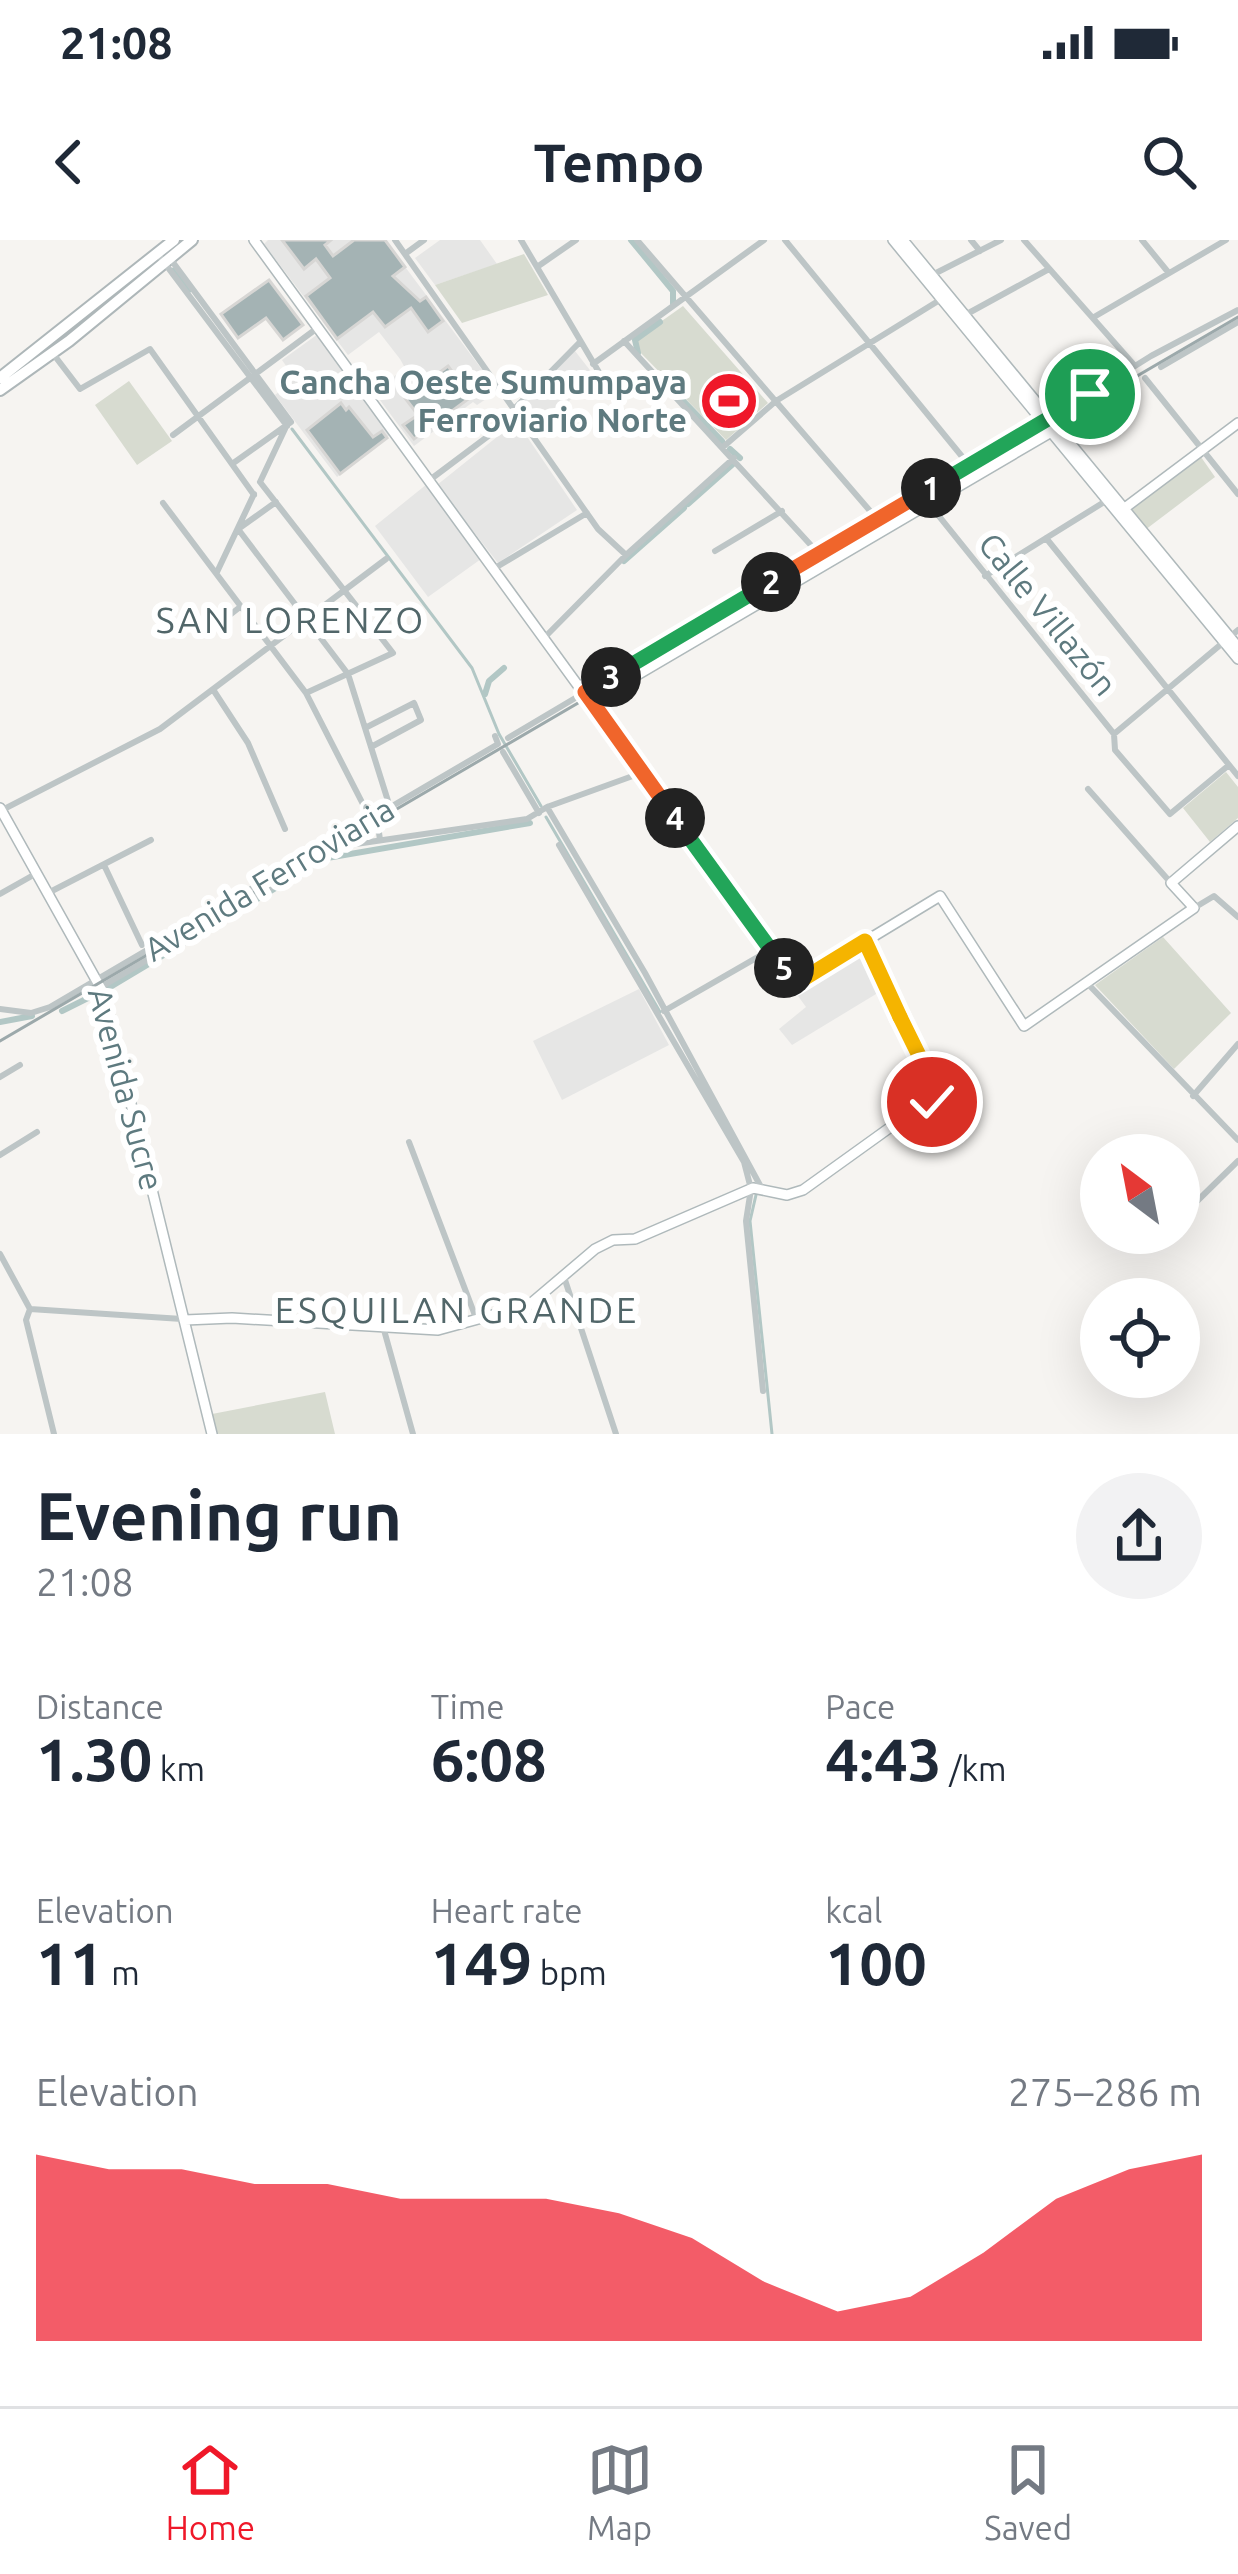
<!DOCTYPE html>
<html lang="en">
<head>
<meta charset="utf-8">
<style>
	:root { --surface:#fff; --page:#f2f2f3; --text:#1f2937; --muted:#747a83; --line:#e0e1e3; --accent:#ef1829 }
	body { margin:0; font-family:Ubuntu,sans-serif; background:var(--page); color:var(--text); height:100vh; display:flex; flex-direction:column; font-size:45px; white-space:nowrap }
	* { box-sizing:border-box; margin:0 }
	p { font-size:39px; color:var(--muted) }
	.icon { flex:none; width:66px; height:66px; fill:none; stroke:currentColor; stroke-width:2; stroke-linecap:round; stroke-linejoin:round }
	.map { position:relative; height:1194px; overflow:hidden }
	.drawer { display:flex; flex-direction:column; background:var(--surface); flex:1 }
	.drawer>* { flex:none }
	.needle { width:78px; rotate:328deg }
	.buttons { position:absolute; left:1080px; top:894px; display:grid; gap:24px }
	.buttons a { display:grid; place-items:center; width:120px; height:120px; border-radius:50%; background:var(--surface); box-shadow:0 12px 48px #0002; font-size:60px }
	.pin { position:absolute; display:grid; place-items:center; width:102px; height:102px; color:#fff; margin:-51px; border:6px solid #fff; border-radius:50%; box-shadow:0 3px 12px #0007 }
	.km { position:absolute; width:60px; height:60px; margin:-30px; border-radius:50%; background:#222; color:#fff; font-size:33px; line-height:60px; text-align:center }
	.round { display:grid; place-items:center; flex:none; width:126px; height:126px; border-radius:63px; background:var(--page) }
	.headline { display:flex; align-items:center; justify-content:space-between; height:204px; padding:0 36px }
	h1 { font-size:66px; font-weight:700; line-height:90px }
	.stats { display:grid; grid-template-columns:repeat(3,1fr); gap:18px; height:204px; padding:12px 36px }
	.stats div { display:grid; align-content:center }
	.stats b { font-size:60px; font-weight:700 }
	.stats small { font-size:33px; font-weight:400 }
	.stats p { font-size:33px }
	.chart { height:336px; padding:24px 36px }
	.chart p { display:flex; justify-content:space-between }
	.chart svg { width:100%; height:216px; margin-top:12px; fill:var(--accent); opacity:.7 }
	.status { display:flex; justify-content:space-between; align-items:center; height:84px; padding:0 60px; background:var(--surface); direction:ltr }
	.status svg { height:33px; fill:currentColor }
	header { display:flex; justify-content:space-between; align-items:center; height:156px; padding:0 36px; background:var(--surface); font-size:54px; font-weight:700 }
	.menu { display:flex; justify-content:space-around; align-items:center; height:168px; border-top:3px solid var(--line); background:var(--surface); font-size:33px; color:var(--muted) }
	.menu a { display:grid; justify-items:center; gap:6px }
	.menu .selected { color:var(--accent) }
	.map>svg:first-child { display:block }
	.built { fill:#e6e6e5 }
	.green { fill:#d7dbd0 }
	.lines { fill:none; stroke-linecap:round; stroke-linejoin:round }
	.stream { stroke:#b2c7c5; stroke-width:3 }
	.canal { stroke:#b2c7c5; stroke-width:6 }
	.building { fill:#a4b3b4; stroke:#d7d6d4; stroke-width:3 }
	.secondary-casing { stroke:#afb9bb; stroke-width:12 }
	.primary-casing { stroke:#aeb7b9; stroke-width:14 }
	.street { stroke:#bdc5c6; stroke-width:6 }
	.secondary { stroke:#fff; stroke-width:9 }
	.primary { stroke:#fff; stroke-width:10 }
	.tram { stroke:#9ca9ab; stroke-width:3 }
	.split-1-casing { stroke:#fff; stroke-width:24 }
	.split-2-casing { stroke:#fff; stroke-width:24 }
	.split-3-casing { stroke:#fff; stroke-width:24 }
	.split-4-casing { stroke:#fff; stroke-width:24 }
	.split-5-casing { stroke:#fff; stroke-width:24 }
	.split-6-casing { stroke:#fff; stroke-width:24 }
	.split-7-casing { stroke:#fff; stroke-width:24 }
	.split-1 { stroke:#22a559; stroke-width:15 }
	.split-2 { stroke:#f0652b; stroke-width:15 }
	.split-3 { stroke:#22a559; stroke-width:15 }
	.split-4 { stroke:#f0652b; stroke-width:15 }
	.split-5 { stroke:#22a559; stroke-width:15 }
	.split-6 { stroke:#f5b400; stroke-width:15 }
	.split-7 { stroke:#f5b400; stroke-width:15 }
	.labels { text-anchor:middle; stroke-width:12; stroke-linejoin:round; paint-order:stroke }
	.poi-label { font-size:33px; font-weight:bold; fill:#5e7a7f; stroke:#fff; text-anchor:end }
	.street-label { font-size:33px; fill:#5e7a7f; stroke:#fff }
	.neighbourhood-label { font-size:36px; letter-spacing:3px; fill:#516669; stroke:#fff }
</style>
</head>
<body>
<div class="status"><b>21:08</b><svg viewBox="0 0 49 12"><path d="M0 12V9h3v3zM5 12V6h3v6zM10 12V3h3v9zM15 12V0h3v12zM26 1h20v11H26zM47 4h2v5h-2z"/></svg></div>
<header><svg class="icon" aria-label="back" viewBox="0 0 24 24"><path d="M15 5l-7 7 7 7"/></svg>Tempo<svg class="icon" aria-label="search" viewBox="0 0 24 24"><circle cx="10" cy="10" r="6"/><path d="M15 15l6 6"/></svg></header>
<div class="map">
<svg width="1238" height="1194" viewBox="0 0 1238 1194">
	<rect width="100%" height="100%" fill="#f6f4f1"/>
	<path class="built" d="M268 0H385L498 151 477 165 473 162 414 206 374 152 405 128 400 119 379 92 348 115 264 4Z
		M440 0H480L497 24 435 45 415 18Z
		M318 94 390 195 337 237 275 155 295 139 282 120Z
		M575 111 593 134 540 194 522 169 524 163Z
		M512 185H519L577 270 498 323 437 245Z
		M427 244 481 319 428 357 375 286Z
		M861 710 881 751 792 805 779 789 806 767 795 752Z
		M639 749 669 805 562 860 533 801Z"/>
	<path class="green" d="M524 14 548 55 462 83 435 45Z
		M683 66 768 163 726 200 634 106 635 100Z
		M129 141 172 201 137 225 95 165Z
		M1201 217 1215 237 1145 290 1130 270Z
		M1226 532 1238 547V578L1210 602 1183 568Z
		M1163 697 1231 773 1174 829 1095 745Z
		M325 1152 335 1194H217L212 1174Z"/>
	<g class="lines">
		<path class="stream" d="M173 29 190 51
			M292 189 472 428 499 494 541 566
			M546 577 660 772
			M756 955 750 981 772 1194"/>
		<path class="canal" d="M631 0 673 51V64
			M638 113 635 100 660 82
			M667 144 722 201
			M730 209 740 218
			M688 264 733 224
			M624 321 684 268
			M485 454 489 441 504 428
			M327 618 530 583
			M107 749 279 646
			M62 771 98 753
			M0 782 32 776"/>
	</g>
	<path class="building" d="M282 0H331L325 5 333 16 354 0H385L405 27 393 36 420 61 426 57 443 81 428 92 411 68 385 87 373 72 337 99 306 56 330 38 316 19 304 29Z
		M269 40 303 85 283 100 266 78 238 98 221 74Z
		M448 126 471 157 414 199 403 185 418 175 405 158Z
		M341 163 346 170 349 167 373 197 382 191 387 198 340 234 307 190Z"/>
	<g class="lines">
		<defs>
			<path id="secondary" d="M254 0 795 744 940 656 1024 786 1194 668 1171 643 1238 586
				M893 0 1238 419
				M903 0 1238 407
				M1122 270 1238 183
				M585 452 1050 179
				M591 462 1058 188
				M0 568 104 754 212 1194
				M185 1080 232 1078 438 1090 529 1065 595 1009 613 1000 635 999 753 948 787 955 803 950 938 853 865 701"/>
			<path id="primary" d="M0 138 174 0
				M0 150 69 101 192 0"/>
		</defs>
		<use href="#secondary" class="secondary-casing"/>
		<use href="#primary" class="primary-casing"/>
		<path class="street" d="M395 0 598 289 626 315
			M521 0 626 178
			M637 0 877 279
			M785 0 969 225
			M971 0 980 11
			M1024 0 1135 126
			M1142 0 1168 32
			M157 13 287 186
			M405 14 424 0
			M169 17 291 182 232 224
			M537 27 576 0
			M932 35 1001 0
			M965 75 1049 29
			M1094 77 1226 0
			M624 101 819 314
			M54 115 80 149 150 109 254 255
			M593 124 764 0
			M1161 127 1238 82
			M1145 138 1238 254
			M516 167 580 102
			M1050 179 1151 116 1238 70
			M1058 188 1093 169
			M173 195 316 89
			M723 207 776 161 943 58
			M431 239 519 173
			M260 242 393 413 306 453
			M260 242 285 189
			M163 263 306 453 368 574
			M930 265 1114 494 1115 510 1170 574 1229 525
			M241 287 276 262
			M238 289 348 434 388 561
			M1046 298 1238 536
			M715 311 782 271
			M495 328 587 273
			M217 332 254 254
			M985 336 1109 259
			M217 385 240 367
			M545 397 626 315 734 218
			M214 451 248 503 285 589
			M367 487 414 463 421 480 371 507
			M1114 494 1238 390
			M508 498 582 454
			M503 512 539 573
			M1088 549 1171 643
			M547 567 645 733 761 947
			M0 571 160 489 386 319
			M378 585 380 600
			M559 605 744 922 751 949 746 981 763 1151
			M104 625 142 705
			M48 653 151 600
			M0 654 37 633
			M1194 668 1214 656 1238 677
			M1087 743 1238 900
			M101 747 342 606 527 579 547 567 641 533
			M0 769 31 773 50 767 498 504 495 496
			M664 771 770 710
			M0 837 20 825
			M1193 856 1238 804
			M409 902 476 1078
			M0 915 37 892
			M1188 970 1238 921
			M0 1014 30 1069 26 1080 54 1194
			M564 1037 616 1194
			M30 1069 182 1079
			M384 1090 413 1194"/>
		<use href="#secondary" class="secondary"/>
		<use href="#primary" class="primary"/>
		<path class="tram" d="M0 801 1238 77"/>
	</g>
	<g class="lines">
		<defs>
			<path id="split-1" d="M931 248 1090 154"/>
			<path id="split-2" d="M771 342 931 248"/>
			<path id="split-3" d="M611 437 771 342"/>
			<path id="split-4" d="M611 437 585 452 675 578"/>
			<path id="split-5" d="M675 578 784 728"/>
			<path id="split-6" d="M784 728 795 744 865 701 900 777"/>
			<path id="split-7" d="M900 777 938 854 932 862"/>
		</defs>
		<use href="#split-1" class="split-1-casing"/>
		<use href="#split-2" class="split-2-casing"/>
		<use href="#split-3" class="split-3-casing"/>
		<use href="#split-4" class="split-4-casing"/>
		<use href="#split-5" class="split-5-casing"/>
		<use href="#split-6" class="split-6-casing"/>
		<use href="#split-7" class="split-7-casing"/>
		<use href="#split-1" class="split-1"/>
		<use href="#split-2" class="split-2"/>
		<use href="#split-3" class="split-3"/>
		<use href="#split-4" class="split-4"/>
		<use href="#split-5" class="split-5"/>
		<use href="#split-6" class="split-6"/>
		<use href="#split-7" class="split-7"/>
	</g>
	<defs>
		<symbol id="stadium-disc" viewBox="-11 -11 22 22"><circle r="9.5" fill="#ef1829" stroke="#fff"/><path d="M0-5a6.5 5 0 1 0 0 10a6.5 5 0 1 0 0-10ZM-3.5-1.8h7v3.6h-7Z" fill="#fff"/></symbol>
	</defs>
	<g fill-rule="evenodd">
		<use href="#stadium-disc" x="696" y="128" width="66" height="66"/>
	</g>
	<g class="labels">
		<g class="poi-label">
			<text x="687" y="154">Cancha Oeste Sumumpaya<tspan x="687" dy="38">Ferroviario Norte</tspan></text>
		</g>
		<g class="street-label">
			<text transform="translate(1048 374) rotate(51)" y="12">Calle Villazón</text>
			<text transform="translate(269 639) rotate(-31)" y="12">Avenida Ferroviaria</text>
			<text transform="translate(126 849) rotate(75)" y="12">Avenida Sucre</text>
		</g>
		<g class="neighbourhood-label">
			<text x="291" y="393">SAN LORENZO</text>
			<text x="457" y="1083">ESQUILAN GRANDE</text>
		</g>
	</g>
</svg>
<div class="buttons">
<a><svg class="needle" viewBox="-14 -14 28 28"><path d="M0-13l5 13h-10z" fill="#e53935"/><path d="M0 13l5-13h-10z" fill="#747a83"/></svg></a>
<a><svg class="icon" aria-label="locate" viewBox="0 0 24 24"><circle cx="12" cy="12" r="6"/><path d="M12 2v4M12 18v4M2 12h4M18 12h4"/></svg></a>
</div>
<div class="pin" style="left:1090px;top:154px;background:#1e9e55"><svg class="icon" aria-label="arrive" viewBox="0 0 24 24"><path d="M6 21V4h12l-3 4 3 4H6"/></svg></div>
<div class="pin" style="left:932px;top:862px;background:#d93025"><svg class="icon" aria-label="check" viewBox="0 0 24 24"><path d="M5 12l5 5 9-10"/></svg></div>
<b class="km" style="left:931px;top:248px">1</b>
<b class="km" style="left:771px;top:342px">2</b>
<b class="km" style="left:611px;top:437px">3</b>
<b class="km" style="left:675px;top:578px">4</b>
<b class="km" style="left:784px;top:728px">5</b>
</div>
<section class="drawer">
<div class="headline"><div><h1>Evening run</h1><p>21:08</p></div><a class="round"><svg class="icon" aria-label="share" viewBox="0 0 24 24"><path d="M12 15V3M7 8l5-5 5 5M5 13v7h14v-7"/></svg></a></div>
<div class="stats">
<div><p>Distance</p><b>1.30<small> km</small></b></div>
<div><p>Time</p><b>6:08</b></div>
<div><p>Pace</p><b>4:43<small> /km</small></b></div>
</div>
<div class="stats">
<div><p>Elevation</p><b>11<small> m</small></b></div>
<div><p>Heart rate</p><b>149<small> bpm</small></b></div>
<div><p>kcal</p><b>100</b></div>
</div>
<div class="chart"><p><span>Elevation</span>275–286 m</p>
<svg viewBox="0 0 160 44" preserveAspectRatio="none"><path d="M0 44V6L10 9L20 9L30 12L40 12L50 15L60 15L70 15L80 18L90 23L100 32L110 38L120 35L130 26L140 15L150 9L160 6V44z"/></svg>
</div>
</section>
<nav class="menu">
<a class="selected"><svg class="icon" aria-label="home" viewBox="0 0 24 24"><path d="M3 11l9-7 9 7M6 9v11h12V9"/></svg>Home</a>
<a><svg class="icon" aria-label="map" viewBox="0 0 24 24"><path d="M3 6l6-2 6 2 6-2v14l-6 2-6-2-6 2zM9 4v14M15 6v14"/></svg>Map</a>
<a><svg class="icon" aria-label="saved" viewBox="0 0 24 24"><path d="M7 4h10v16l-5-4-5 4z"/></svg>Saved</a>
</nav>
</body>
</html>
